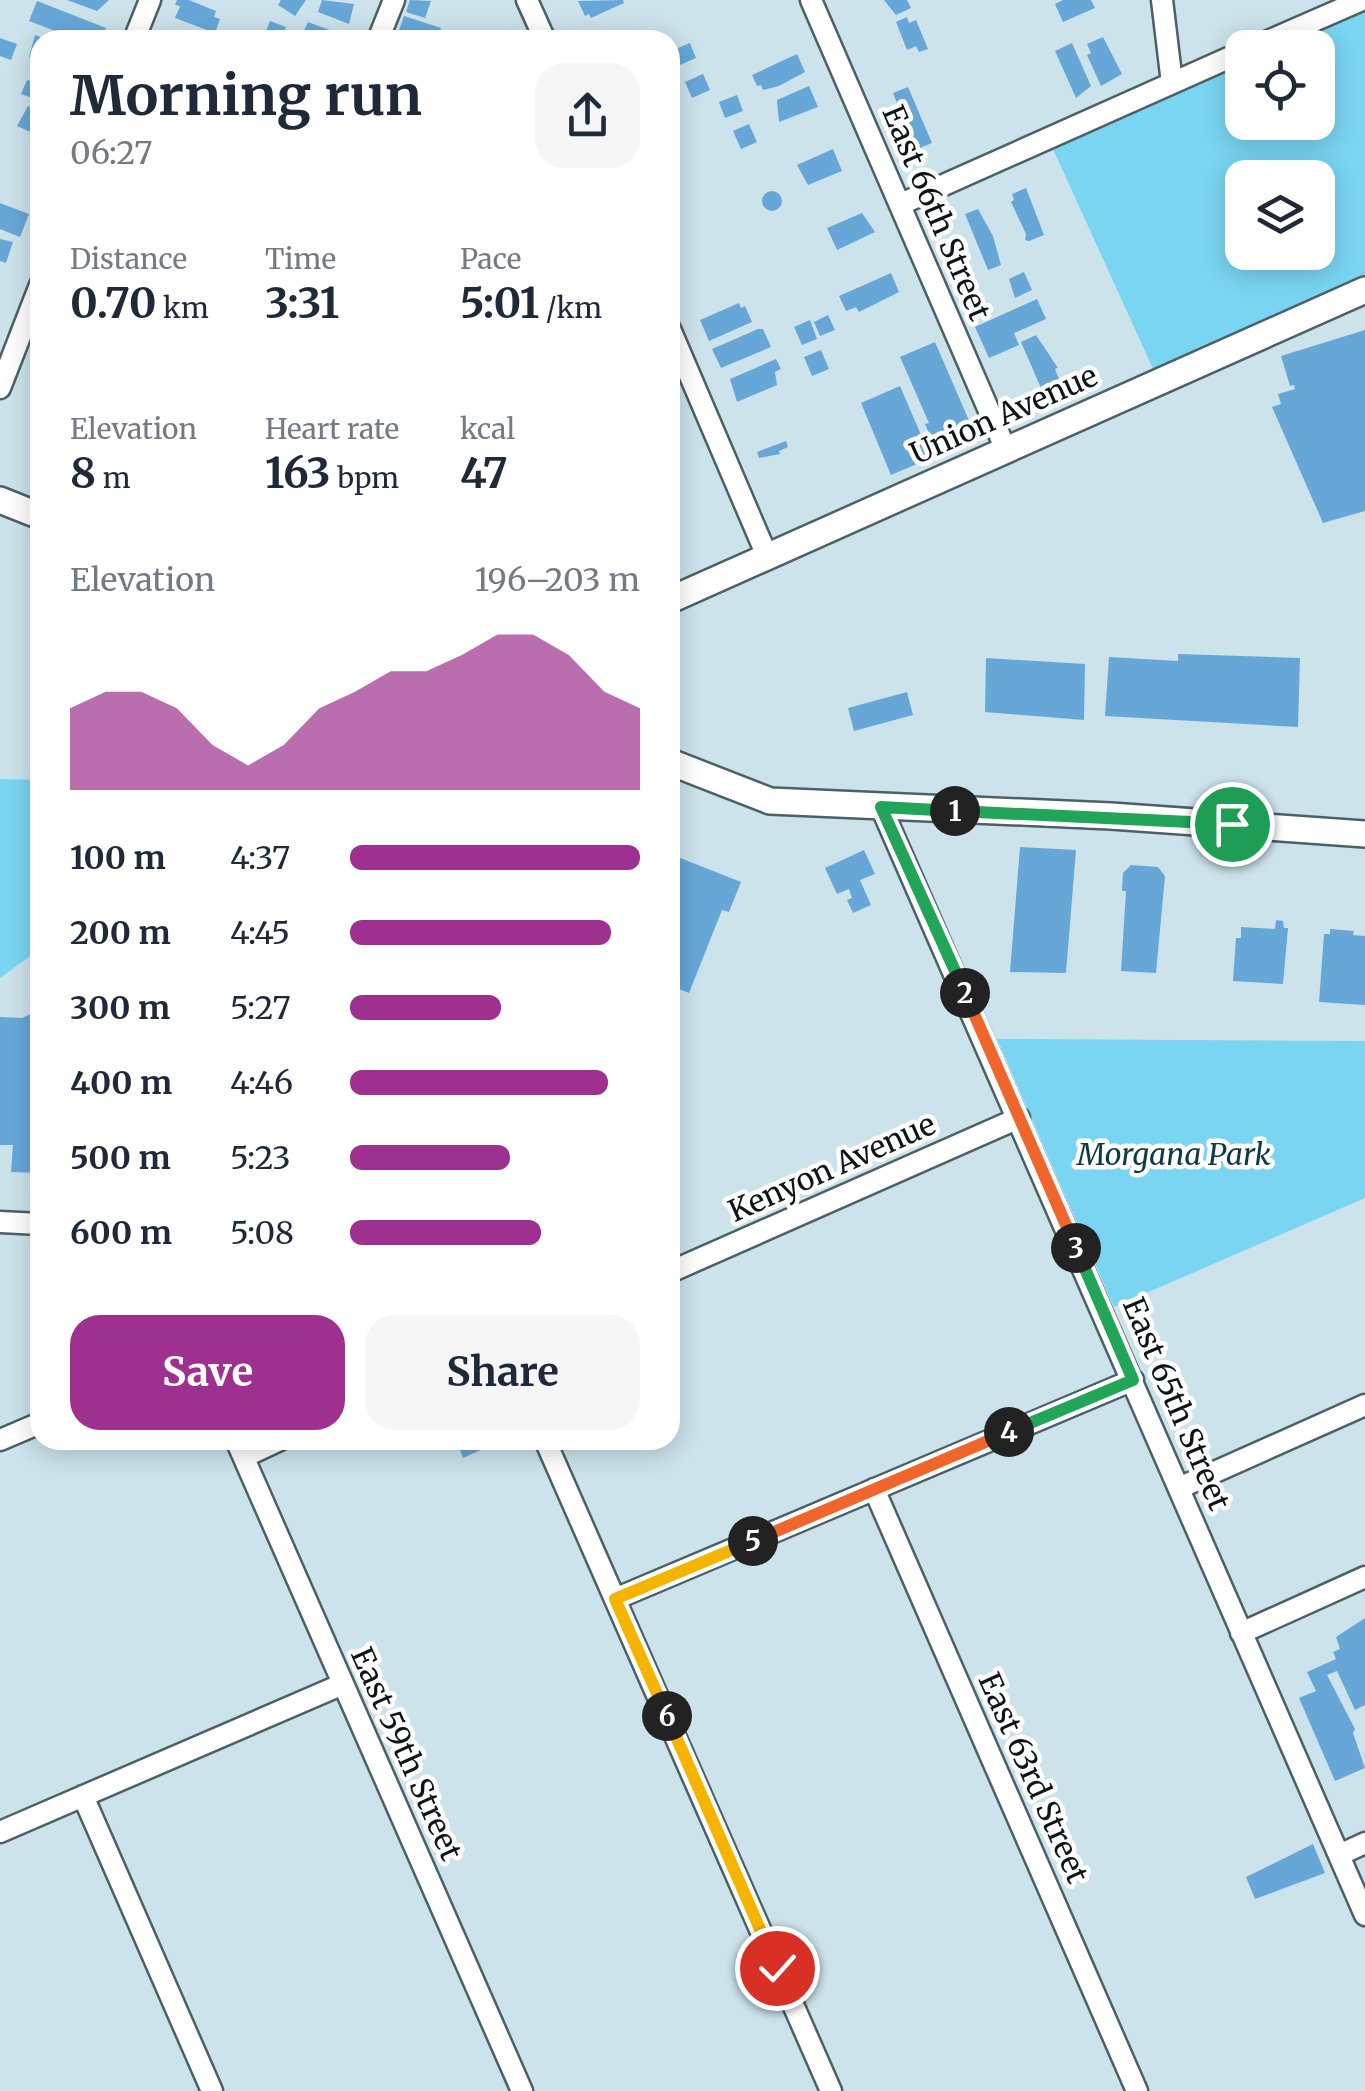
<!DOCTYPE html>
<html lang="en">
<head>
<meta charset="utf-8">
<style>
	:root { --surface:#fff; --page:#f6f6f7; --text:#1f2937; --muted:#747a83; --accent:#9e3190 }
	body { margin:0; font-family:Merriweather,serif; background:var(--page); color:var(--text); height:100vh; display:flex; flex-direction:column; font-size:38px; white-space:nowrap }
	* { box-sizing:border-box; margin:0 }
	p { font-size:32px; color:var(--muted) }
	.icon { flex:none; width:55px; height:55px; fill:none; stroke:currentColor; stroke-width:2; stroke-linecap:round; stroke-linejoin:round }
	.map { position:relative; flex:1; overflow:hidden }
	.drawer { position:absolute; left:30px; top:30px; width:650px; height:1420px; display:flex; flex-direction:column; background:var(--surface); border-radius:30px; box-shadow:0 5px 25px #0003 }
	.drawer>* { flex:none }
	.fabs { position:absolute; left:1225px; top:30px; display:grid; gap:20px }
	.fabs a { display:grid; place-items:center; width:110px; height:110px; border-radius:20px; background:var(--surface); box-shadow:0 5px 25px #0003; font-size:50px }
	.pin { position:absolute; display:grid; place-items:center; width:85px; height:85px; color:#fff; margin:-42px; border:5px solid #fff; border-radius:50%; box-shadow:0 2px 10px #0007 }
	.km { position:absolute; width:50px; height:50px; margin:-25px; border-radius:50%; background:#222; color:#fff; font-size:28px; line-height:50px; text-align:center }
	.round { display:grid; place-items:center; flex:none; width:105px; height:105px; border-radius:30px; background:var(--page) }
	.head { display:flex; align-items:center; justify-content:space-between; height:170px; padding:0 40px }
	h1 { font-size:55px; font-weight:700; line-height:75px }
	.figures { display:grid; grid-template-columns:repeat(3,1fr); gap:15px; height:170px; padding:10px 40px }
	.figures div { display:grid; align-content:center }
	.figures b { font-size:42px; font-weight:700 }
	.figures small { font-size:28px; font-weight:400 }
	.figures p { font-size:28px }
	.chart { height:280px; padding:20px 40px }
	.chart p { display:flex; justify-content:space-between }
	.chart svg { width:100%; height:180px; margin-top:10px; fill:var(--accent); opacity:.7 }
	.action { display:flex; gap:20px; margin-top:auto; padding:20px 40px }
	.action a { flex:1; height:115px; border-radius:30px; background:var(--accent); color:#fff; font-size:40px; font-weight:700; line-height:115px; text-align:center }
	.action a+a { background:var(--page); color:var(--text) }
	ul { padding:0 40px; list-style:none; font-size:32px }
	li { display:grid; grid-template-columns:160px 120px 1fr; align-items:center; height:75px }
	li i { height:25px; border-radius:12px; background:var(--accent) }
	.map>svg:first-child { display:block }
	.green { fill:#7ad5f2; fill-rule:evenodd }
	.building { fill:#67a7d8 }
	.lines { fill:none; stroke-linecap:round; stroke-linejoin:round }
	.minor-casing { stroke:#4b6067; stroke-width:25 }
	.major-casing { stroke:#4b6067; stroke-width:30 }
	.minor { stroke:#fff; stroke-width:20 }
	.major { stroke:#fff; stroke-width:25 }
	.split-1-casing { stroke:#fff; stroke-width:20 }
	.split-2-casing { stroke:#fff; stroke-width:20 }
	.split-3-casing { stroke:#fff; stroke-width:20 }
	.split-4-casing { stroke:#fff; stroke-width:20 }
	.split-5-casing { stroke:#fff; stroke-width:20 }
	.split-6-casing { stroke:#fff; stroke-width:20 }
	.split-7-casing { stroke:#fff; stroke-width:20 }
	.split-1 { stroke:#22a559; stroke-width:12 }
	.split-2 { stroke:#22a559; stroke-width:12 }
	.split-3 { stroke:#f0652b; stroke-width:12 }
	.split-4 { stroke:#22a559; stroke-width:12 }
	.split-5 { stroke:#f0652b; stroke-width:12 }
	.split-6 { stroke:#f5b400; stroke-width:12 }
	.split-7 { stroke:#f5b400; stroke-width:12 }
	.labels { text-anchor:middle; stroke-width:9; stroke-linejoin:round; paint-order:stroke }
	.street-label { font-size:30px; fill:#0c1417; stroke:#fff }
	.park-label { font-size:30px; font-style:italic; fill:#0e3a46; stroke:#fff }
</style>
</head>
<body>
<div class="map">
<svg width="1365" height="2091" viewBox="0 0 1365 2091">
	<rect width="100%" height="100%" fill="#cce3ec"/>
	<path class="green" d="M1365 0V290L1159 382 1048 138 1242 53V122H1318V48L1255 47ZM1242 178H1318V252H1242Z
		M0 779 40 780V841L36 850 40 949 0 978Z
		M997 1039 1365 1041V1198L1114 1307Z"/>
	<path class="building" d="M67 0H109L97 11Z
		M177 0H189L216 11 214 17 220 19 215 33 175 18 180 6 175 5Z
		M281 0H306L295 16 278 5Z
		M322 0 354 4 349 24 318 12Z
		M410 0 431 1 425 18 406 12Z
		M623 0 624 3 591 18 589 14 585 16 578 1Z
		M884 0H907L911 8 896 15Z
		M1063 0H1091L1095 8 1063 22 1055 4Z
		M37 1 106 28 101 40H79L29 21Z
		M404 16 441 28 436 40 396 39Z
		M907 17 909 23 916 20 928 49 919 52 916 46 907 50 896 22Z
		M270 21 286 27 282 40 263 39Z
		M308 22 346 36 344 40H300Z
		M35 35 48 40H40V67L32 64 34 59 29 57Z
		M1103 37 1122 74 1101 86 1087 55 1091 53 1087 44Z
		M0 38 17 44 11 60 0 56Z
		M690 43 696 58 680 65 673 50Z
		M1072 43 1091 86 1076 98 1055 51Z
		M797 54 805 72 779 86 763 90 761 85 757 86 752 75Z
		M703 74 710 90 692 98 685 82Z
		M27 80 40 85V101L21 94Z
		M809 86 818 107 779 122 777 100Z
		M908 87 932 143 915 150 893 93Z
		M737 95 743 111 725 118 719 102Z
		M28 106 40 111 37 135 17 126Z
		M749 124 757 142 741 149 733 131Z
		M833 149 842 171 808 185 797 165Z
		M1026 188 1044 235 1029 241 1025 240 1026 234 1011 202 1014 200 1012 194Z
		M762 201a10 10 0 1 1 20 0a10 10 0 1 1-20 0Z
		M0 203 29 214 20 237 0 229Z
		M978 209 993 236 1001 265 988 270 965 214Z
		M862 213 875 232 837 250 827 228Z
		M0 239 13 242 6 263 0 261Z
		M1024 272 1032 290 1015 298 1009 279Z
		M891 273 899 292 859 312 856 307 846 311 839 296Z
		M1037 299 1046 319 1014 333 1019 345 989 358 975 327Z
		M739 303 741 308 745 306 752 322 709 341 700 320Z
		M828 315 835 330 820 336 814 322Z
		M810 320 817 339 802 345 794 327Z
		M758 329H763L771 347 721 368 712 349Z
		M1365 330V511L1323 523 1272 407 1281 404 1278 394 1295 389 1294 385 1290 386 1281 356Z
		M1036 335 1058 368 1055 369 1059 379 1041 388 1021 342Z
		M935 342 977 439 938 456 925 424 929 423 900 357Z
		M821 350 829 369 812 376 804 357Z
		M776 359 781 369 775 372 777 385 737 402 730 379Z
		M900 386 931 458 891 475 861 403Z
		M786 441 788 447 779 451 780 454 759 458 757 452Z
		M1178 654 1300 658 1298 727 1105 716 1109 657 1178 661Z
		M986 658 1085 664 1084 720 985 712Z
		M907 692 913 715 854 731 848 708Z
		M1020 847 1076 850 1066 973 1010 972Z
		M864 850 875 874 860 880 871 905 853 913 847 900 852 898 849 889 837 894 825 868Z
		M670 854 741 882 729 912 722 910 689 993 670 985Z
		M1131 865 1158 867 1165 876 1156 973 1121 971 1126 891H1122L1123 873Z
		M1276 920 1283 921 1284 928H1288L1283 984 1233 981 1236 938H1241V927L1275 929Z
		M1330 929 1354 931 1353 935 1365 936V1005L1319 1002 1324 934H1330Z
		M40 1010V1173L11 1172 13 1145H0V1017L22 1018Z
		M456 1440H503L463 1458Z
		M1365 1618V1705L1355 1710 1337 1671 1327 1675 1355 1729 1353 1733 1365 1768 1335 1781 1299 1698 1316 1691 1307 1672 1336 1659 1333 1652 1340 1649 1336 1637Z
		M1313 1844 1325 1873 1255 1899 1246 1877Z"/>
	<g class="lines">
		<defs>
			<path id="minor" d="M527 0 545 40
				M811 0 1006 450
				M1162 0 1172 83
				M134 40 150 0
				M378 40 394 0
				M1252 48 1362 0
				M901 204 1242 52
				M670 329 767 556
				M0 388 40 285
				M881 807 1365 1915
				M0 1222 40 1224
				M670 1272 1019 1118
				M0 1440 40 1423
				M236 1440 522 2091
				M545 1440 831 2091
				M244 1457 280 1440
				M1179 1488 1365 1405
				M874 1489 1137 2091
				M615 1599 1133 1380
				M1241 1633 1365 1577
				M83 1796 212 2091
				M0 1832 343 1684
				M1339 1855 1365 1843"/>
			<path id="major" d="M0 500 40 516
				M670 600 1365 290
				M670 762 770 801 1111 816 1365 834"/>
		</defs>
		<use href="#minor" class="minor-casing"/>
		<use href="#major" class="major-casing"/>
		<use href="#minor" class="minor"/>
		<use href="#major" class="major"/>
	</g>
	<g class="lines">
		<defs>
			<path id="split-1" d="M955 811 1232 824"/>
			<path id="split-2" d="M955 811 881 807 965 993"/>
			<path id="split-3" d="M965 993 1076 1248"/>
			<path id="split-4" d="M1009 1432 1133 1380 1076 1248"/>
			<path id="split-5" d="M753 1541 1009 1432"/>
			<path id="split-6" d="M667 1716 615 1599 753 1541"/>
			<path id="split-7" d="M667 1716 777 1968"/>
		</defs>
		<use href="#split-1" class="split-1-casing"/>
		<use href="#split-2" class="split-2-casing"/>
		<use href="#split-3" class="split-3-casing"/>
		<use href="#split-4" class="split-4-casing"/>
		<use href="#split-5" class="split-5-casing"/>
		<use href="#split-6" class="split-6-casing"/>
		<use href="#split-7" class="split-7-casing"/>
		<use href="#split-1" class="split-1"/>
		<use href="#split-2" class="split-2"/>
		<use href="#split-3" class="split-3"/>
		<use href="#split-4" class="split-4"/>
		<use href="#split-5" class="split-5"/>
		<use href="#split-6" class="split-6"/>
		<use href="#split-7" class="split-7"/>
	</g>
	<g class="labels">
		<g class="street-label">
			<text transform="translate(936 213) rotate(67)" y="10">East 66th Street</text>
			<text transform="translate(1004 415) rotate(-24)" y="10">Union Avenue</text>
			<text transform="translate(832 1168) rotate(-24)" y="10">Kenyon Avenue</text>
			<text transform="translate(1176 1404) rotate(67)" y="10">East 65th Street</text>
			<text transform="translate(406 1754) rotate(66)" y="10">East 59th Street</text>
			<text transform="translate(1033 1778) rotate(66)" y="10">East 63rd Street</text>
		</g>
		<g class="park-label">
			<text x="1174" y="1165">Morgana Park</text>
		</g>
	</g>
</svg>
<div class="fabs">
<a><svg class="icon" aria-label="locate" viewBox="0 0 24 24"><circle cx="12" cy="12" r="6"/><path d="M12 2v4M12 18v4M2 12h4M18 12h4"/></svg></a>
<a><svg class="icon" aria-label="layers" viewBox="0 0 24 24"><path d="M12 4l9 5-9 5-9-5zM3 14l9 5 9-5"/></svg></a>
</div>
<div class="pin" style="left:1232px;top:824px;background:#1e9e55"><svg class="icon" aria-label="arrive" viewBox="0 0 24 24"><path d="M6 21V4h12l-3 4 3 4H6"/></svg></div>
<div class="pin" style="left:777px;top:1968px;background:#d93025"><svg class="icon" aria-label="check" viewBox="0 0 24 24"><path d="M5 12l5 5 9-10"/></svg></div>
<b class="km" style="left:955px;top:811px">1</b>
<b class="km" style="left:965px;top:993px">2</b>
<b class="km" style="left:1076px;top:1248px">3</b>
<b class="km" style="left:1009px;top:1432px">4</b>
<b class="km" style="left:753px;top:1541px">5</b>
<b class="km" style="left:667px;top:1716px">6</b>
<section class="drawer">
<div class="head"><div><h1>Morning run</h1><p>06:27</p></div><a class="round"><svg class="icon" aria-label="share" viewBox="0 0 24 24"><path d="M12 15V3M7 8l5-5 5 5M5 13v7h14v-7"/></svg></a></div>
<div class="figures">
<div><p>Distance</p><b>0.70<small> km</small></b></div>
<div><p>Time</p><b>3:31</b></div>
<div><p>Pace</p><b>5:01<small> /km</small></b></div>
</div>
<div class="figures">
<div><p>Elevation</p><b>8<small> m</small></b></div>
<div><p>Heart rate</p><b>163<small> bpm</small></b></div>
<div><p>kcal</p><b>47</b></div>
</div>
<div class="chart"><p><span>Elevation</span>196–203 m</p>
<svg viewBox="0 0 160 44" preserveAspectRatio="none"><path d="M0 44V24L10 20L20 20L30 24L40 33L50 38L60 33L70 24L80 20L90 15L100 15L110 11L120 6L130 6L140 11L150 20L160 24V44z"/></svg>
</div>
<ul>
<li><b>100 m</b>4:37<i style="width:100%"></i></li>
<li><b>200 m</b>4:45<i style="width:90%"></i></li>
<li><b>300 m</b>5:27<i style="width:52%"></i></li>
<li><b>400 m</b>4:46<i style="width:89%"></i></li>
<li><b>500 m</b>5:23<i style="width:55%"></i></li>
<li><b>600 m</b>5:08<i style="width:66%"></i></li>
</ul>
<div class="action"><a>Save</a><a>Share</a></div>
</section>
</div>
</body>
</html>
